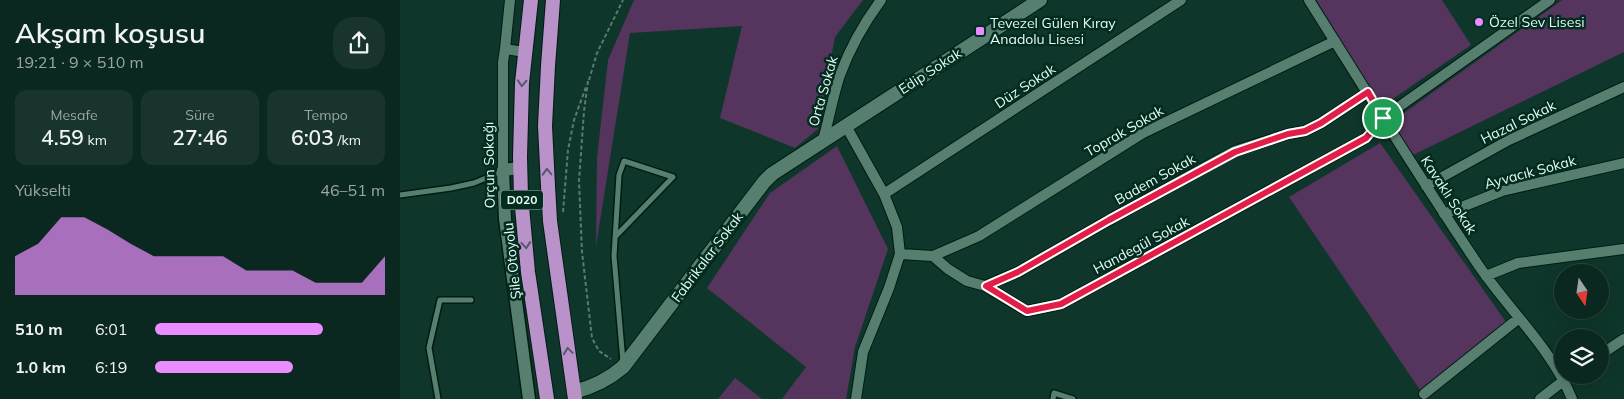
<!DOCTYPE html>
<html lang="tr">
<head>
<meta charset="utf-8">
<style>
	:root { --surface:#0b2820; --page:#19342d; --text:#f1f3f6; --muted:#9aa6a5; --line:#2b443e; --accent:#e98dfe }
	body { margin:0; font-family:Mulish,sans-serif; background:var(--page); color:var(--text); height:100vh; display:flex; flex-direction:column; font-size:19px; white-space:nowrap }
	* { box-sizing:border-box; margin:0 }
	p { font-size:16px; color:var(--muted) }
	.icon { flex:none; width:28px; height:28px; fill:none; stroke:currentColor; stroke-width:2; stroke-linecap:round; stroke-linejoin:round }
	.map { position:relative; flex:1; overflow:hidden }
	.sheet { display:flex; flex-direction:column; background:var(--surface); width:400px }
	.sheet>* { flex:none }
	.needle { width:32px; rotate:167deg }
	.fabs { position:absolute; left:1154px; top:264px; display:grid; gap:10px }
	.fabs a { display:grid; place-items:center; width:55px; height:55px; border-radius:50%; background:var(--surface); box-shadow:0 5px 20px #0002,0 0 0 1px var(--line); font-size:25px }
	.pin { position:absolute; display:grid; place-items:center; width:42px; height:42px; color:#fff; margin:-21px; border:2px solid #fff; border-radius:50%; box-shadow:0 1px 5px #0007 }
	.round { display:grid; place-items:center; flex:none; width:52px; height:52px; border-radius:20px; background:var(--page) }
	.summary { display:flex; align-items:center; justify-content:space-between; height:85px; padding:0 15px }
	h1 { font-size:28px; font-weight:600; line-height:38px }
	.figures { display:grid; grid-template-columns:repeat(3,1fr); gap:8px; height:85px; padding:5px 15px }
	.figures div { display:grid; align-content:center; border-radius:12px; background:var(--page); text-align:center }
	.figures b { font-size:21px; font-weight:600 }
	.figures small { font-size:14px; font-weight:400 }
	.figures p { font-size:14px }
	.chart { height:140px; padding:10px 15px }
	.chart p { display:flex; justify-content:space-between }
	.chart svg { width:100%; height:90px; margin-top:5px; fill:var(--accent); opacity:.7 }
	ul { padding:0 15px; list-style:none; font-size:16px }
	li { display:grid; grid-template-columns:80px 60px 1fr; align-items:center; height:38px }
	li i { height:12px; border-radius:6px; background:var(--accent) }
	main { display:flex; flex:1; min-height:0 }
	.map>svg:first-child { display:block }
	.green { fill:#55355d }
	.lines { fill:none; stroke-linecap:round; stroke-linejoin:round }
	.service-casing { stroke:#001c13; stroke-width:8 }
	.minor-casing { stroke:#001c13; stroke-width:12 }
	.tertiary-casing { stroke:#001c13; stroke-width:15 }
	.secondary-casing { stroke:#001c13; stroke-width:16 }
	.trunk-casing { stroke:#001c13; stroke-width:16 }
	.path { stroke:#5b7b71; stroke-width:2; stroke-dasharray:4 2.5; stroke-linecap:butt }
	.service { stroke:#577f70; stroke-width:5 }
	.minor { stroke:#577f70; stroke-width:10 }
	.tertiary { stroke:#577f70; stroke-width:12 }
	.secondary { stroke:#577f70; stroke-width:14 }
	.trunk { stroke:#b892c8; stroke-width:14 }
	.oneway { stroke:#545a6c }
	.route-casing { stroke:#fff; stroke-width:10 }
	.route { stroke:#e11d48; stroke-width:6 }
	.poi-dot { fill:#e98dfe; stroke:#032c20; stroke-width:2 }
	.labels { text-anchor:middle; stroke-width:5; stroke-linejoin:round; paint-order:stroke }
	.shield { fill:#032c20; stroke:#a2bdb3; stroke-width:1 }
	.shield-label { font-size:12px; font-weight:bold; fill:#e6fbf2 }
	.poi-label { font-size:14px; fill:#e6fbf2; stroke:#032c20; text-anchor:start }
	.street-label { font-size:14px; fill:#e6fbf2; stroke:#032c20 }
</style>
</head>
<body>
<main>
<section class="sheet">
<div class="summary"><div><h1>Akşam koşusu</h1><p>19:21 · 9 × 510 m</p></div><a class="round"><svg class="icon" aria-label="share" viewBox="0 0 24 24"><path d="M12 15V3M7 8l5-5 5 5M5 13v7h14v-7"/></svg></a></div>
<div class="figures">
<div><p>Mesafe</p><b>4.59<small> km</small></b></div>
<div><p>Süre</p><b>27:46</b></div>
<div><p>Tempo</p><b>6:03<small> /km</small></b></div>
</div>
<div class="chart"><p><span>Yükselti</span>46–51 m</p>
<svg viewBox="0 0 160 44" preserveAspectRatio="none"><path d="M0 44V25L10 19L20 6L30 6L40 12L50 19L60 25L70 25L80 25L90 25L100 32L110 32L120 32L130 38L140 38L150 38L160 25V44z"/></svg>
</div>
<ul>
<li><b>510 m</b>6:01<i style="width:73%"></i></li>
<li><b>1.0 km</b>6:19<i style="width:60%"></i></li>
</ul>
</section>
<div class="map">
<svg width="1224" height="399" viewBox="0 0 1224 399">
	<rect width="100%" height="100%" fill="#0f362a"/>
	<path class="green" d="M234 0H463L435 37 418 129 395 148 320 118 342 26 230 33 196 246 197 158 208 60Z
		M916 0H1042L1071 45 981 107Z
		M1162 0H1224V52L1011 156 990 123Z
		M980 143 1106 322 1020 390 889 197Z
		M437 146 488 249 455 347 446 399H382L406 367 307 288 370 193Z
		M335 378 362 399H318Z"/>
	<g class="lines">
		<defs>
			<path id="service" d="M0 195 51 188 74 183 103 171
				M216 236 273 177 224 161 219 175 214 256 223 362
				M38 399 29 348 40 300H71
				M653 399 654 393 673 399"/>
			<path id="minor" d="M909 0C965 89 1020 179 1079 266 1109 310 1152 349 1172 399
				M105 49 110 0
				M446 126 484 194 497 227 500 254 489 288 463 352 456 399
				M423 140C429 119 433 96 440 75 450 48 464 23 481 0
				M103 170V62L105 49 125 52
				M1026 186 1109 140 1224 87
				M484 194 781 0
				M1044 214 1102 191 1224 163
				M500 254 533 256 548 269 567 281 585 286 627 311 661 304 966 138 983 118 1150 0
				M533 256 579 236 743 133 935 41
				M1086 276 1118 263 1224 249
				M585 286 618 272 709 220 835 151 888 134 905 131 921 123 968 92
				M1200 355 1224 339
				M1024 394 1119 318
				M1140 399 1171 375"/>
			<path id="tertiary" d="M120 168 103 170 105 219 129 399"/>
			<path id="secondary" d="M174 392C193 387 208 380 223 367L364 182 372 174 640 0"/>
			<path id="trunk" d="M131 0 122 83 120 157 121 196 128 272 147 399
				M153 0 148 66 145 126 148 186 150 221 175 399"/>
		</defs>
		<use href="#service" class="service-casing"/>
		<use href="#minor" class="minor-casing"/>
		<use href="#tertiary" class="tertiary-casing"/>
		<use href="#secondary" class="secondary-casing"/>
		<use href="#trunk" class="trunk-casing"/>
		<path class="path" d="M189 80 197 53 223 0
			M188 81 184 111 179 181 182 252 192 338 199 351 211 359
			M163 212 168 150 174 120 186 87"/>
		<use href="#service" class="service"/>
		<use href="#minor" class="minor"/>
		<use href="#tertiary" class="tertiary"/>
		<use href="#secondary" class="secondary"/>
		<use href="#trunk" class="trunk"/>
	</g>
	<defs><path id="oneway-chevron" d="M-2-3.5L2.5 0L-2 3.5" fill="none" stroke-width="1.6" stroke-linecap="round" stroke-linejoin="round" transform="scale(1.25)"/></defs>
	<g class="oneway">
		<use href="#oneway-chevron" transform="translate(122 83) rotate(93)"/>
		<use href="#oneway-chevron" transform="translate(147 172) rotate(-92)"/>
		<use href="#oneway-chevron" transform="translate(126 245) rotate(85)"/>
		<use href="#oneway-chevron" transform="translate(168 351) rotate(-98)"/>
	</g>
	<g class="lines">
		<defs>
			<path id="route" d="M968 92 983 118 966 138 661 304 627 311 586 286 618 272 709 220 835 152 888 134 905 131 921 123Z"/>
		</defs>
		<use href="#route" class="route-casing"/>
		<use href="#route" class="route"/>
	</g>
	<g class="poi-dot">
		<circle cx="1079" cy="22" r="5"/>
		<rect x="575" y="26" width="10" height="10" rx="2.5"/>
	</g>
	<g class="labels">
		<rect class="shield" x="101" y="190.5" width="42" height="19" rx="4"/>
		<g class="shield-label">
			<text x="122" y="204">D020</text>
		</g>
		<g class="poi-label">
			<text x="1089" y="27">Özel Sev Lisesi</text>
			<text x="590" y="28">Tevezel Gülen Kıray<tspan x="590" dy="16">Anadolu Lisesi</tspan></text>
		</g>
		<g class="street-label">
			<text transform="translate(530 71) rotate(-33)" y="5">Edip Sokak</text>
			<text transform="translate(625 86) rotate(-33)" y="5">Düz Sokak</text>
			<text transform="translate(423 91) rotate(-74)" y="5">Orta Sokak</text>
			<text transform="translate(1118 122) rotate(-26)" y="5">Hazal Sokak</text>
			<text transform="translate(724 131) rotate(-30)" y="5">Toprak Sokak</text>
			<text transform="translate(89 165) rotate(-91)" y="5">Orçun Sokağı</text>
			<text transform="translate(1130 172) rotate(-15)" y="5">Ayvacık Sokak</text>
			<text transform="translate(755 179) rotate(-29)" y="5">Badem Sokak</text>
			<text transform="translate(1049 195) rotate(57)" y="5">Kavaklı Sokak</text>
			<text transform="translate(741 245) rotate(-28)" y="5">Handegül Sokak</text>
			<text transform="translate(307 257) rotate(-53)" y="5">Fabrikalar Sokak</text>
			<text transform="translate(112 261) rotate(-96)" y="5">Şile Otoyolu</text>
		</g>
	</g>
</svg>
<div class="fabs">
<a><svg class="needle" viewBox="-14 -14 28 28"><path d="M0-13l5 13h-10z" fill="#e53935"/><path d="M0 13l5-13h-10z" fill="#9aa6a5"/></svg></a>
<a><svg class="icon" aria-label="layers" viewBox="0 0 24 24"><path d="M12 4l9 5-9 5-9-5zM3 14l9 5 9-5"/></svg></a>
</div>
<div class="pin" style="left:983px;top:118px;background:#1e9e55"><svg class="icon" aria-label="arrive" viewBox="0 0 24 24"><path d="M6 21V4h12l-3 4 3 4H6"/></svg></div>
</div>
</main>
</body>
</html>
